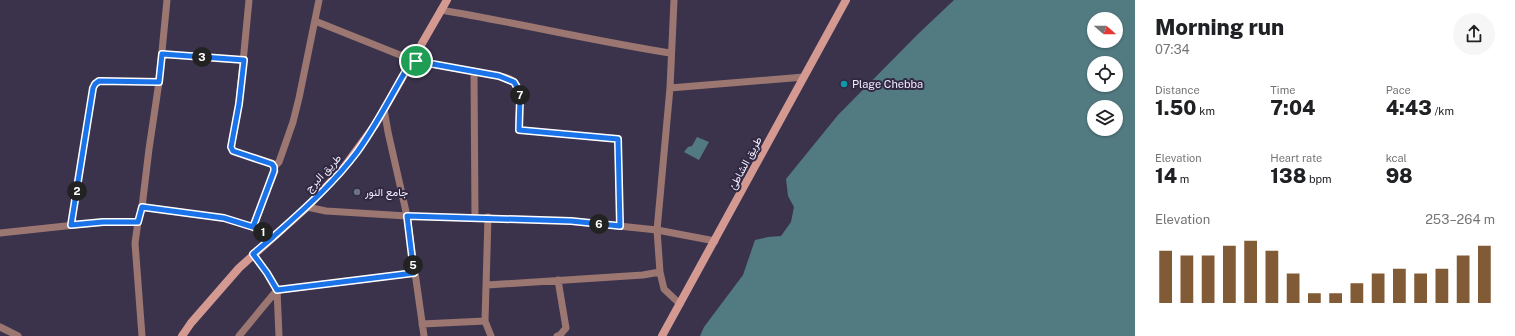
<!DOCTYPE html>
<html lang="en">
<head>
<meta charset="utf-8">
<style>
	:root { --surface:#fff; --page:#f6f6f6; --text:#202124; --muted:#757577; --accent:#815b35 }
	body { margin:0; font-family:"Public Sans",Vazirmatn,sans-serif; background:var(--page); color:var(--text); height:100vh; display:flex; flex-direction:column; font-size:15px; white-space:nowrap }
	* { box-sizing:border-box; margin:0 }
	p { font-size:13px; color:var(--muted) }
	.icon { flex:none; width:22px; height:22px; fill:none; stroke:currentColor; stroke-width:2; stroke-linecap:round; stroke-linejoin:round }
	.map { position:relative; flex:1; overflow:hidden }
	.drawer { display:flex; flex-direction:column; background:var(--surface); width:380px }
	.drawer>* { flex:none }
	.needle { width:26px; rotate:110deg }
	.fabs { position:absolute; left:1087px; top:12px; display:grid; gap:8px }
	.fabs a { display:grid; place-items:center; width:36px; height:36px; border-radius:50%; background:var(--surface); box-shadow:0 1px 3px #0004; font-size:20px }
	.pin { position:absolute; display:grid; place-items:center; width:34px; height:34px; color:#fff; margin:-17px; border:2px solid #fff; border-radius:50%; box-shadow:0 1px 4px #0007 }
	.km { position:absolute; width:20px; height:20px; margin:-10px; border-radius:50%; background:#222; color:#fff; font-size:11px; line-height:20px; text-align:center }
	.round { display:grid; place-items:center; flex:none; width:42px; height:42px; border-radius:21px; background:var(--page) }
	.overview { display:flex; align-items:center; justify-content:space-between; height:68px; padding:0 20px }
	h1 { font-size:22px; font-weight:800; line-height:30px }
	.figures { display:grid; grid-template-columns:repeat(3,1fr); gap:6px; height:68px; padding:4px 20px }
	.figures div { display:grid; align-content:center }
	.figures b { font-size:20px; font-weight:800 }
	.figures small { font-size:11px; font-weight:400 }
	.figures p { font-size:11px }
	.chart { height:112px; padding:8px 20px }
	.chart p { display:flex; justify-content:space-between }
	.chart svg { width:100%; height:72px; margin-top:4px; stroke:var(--accent); stroke-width:6 }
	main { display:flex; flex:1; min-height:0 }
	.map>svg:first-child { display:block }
	.water { fill:#527a81; fill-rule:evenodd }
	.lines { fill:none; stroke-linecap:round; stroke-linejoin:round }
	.street { stroke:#9c7771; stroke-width:7 }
	.secondary { stroke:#d49991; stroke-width:8 }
	.route-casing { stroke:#fff; stroke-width:8 }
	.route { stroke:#1a73e8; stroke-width:5 }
	.culture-dot { fill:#0f9aa8; stroke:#312842; stroke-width:1.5 }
	.worship-dot { fill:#6b7280; stroke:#312842; stroke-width:1.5 }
	.labels { text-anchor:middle; stroke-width:4; stroke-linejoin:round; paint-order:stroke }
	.poi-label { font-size:11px; fill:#f2edfe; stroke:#312842; text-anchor:start }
	.street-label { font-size:11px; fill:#f2edfe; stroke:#312842 }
</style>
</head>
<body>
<main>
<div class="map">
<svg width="1135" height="336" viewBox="0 0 1135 336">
	<rect width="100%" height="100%" fill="#3b334c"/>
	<path class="water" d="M954 0H1135V336H700L704 327 743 275 755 240 768 237 781 236 791 222 794 207 788 196 786 179 838 115 917 35ZM1094 19H1116V41H1094ZM1094 63H1116V85H1094ZM1094 107H1116V129H1094Z
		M697 137 709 142 699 160 684 152 688 147 692 146Z"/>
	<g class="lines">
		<path class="street" d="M249 0 239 104 231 147 233 151 272 163 274 167 275 171 253 227
			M674 0 670 88 657 230 660 272 664 289 680 304
			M441 10C518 23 594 41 670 53
			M315 21 415 61 499 76C504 77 511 78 514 82 526 94 516 116 519 130L618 139 620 226
			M162 54 244 60
			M474 72 475 217
			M670 88 804 77
			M384 109 388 132 407 216 424 336
			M274 167 279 162 293 122 299 98 319 0
			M142 207 224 218 253 227 273 237
			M307 207 326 211 407 216 571 221 657 230 715 241
			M488 217 485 321 491 336
			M71 225 93 88 95 84 99 81 159 82
			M0 233 103 222H138
			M253 254 267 273 277 290 279 336
			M487 285 643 275 660 272
			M422 324 485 321
			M0 327 18 336
			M142 336 135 243 138 222 142 207 149 149 159 82 167 0
			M239 336 277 290 414 273
			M557 336 560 335 566 328 558 280"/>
		<path class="secondary" d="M182 336 191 323 239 268 307 207 342 170 375 125 447 0
			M662 336 846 0"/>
	</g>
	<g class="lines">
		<defs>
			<path id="route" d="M416 61 412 60C394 90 378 123 357 152 333 184 303 210 273 237L253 227 224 218 142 207 138 222H103L71 225 93 88 95 84 99 81 159 82 162 54 244 60 239 104 231 147 233 151 272 164 274 167V171L253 227 273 237 253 254 267 273 277 290 414 273 407 216 571 221 620 226 618 139 519 130 520 98 518 89 514 82 499 76 416 61"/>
		</defs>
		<use href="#route" class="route-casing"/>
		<use href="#route" class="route"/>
	</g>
	<circle class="culture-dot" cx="844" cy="84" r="4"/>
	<circle class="worship-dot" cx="357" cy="192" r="4"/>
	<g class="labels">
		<g class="poi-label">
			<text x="852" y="88">Plage Chebba</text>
			<text x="365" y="196">جامع النور</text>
		</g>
		<g class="street-label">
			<text transform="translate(745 163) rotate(-62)" y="4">طريق الشاطئ</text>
			<text transform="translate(323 173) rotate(-47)" y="4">طريق البرج</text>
		</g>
	</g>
</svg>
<div class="fabs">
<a><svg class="needle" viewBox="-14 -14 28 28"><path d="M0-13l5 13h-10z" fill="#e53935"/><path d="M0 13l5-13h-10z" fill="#757577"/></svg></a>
<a><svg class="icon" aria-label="locate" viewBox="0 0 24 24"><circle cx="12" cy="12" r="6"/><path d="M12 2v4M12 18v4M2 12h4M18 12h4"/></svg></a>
<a><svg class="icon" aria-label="layers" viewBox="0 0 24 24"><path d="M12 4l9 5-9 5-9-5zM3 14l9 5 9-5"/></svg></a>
</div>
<div class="pin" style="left:416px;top:61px;background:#1e9e55"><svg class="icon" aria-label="arrive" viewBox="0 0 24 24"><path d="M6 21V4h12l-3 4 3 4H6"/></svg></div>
<b class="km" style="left:263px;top:232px">1</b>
<b class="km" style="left:77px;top:191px">2</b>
<b class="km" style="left:202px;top:57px">3</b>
<b class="km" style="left:413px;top:265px">5</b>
<b class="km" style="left:599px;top:224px">6</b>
<b class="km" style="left:520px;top:95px">7</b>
</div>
<section class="drawer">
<div class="overview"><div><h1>Morning run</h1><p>07:34</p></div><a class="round"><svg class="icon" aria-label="share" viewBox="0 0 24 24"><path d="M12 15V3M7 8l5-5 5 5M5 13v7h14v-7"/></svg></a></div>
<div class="figures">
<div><p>Distance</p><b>1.50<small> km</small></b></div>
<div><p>Time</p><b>7:04</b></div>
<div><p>Pace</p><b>4:43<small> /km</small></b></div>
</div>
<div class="figures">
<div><p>Elevation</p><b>14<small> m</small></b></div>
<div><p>Heart rate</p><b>138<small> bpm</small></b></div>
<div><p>kcal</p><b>98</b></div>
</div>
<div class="chart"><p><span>Elevation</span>253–264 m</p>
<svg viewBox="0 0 160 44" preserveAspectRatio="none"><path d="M5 44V12M15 44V15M25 44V15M35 44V9M45 44V6M55 44V12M65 44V26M75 44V38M85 44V38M95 44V32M105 44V26M115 44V23M125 44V26M135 44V23M145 44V15M155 44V9"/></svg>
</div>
</section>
</main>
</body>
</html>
